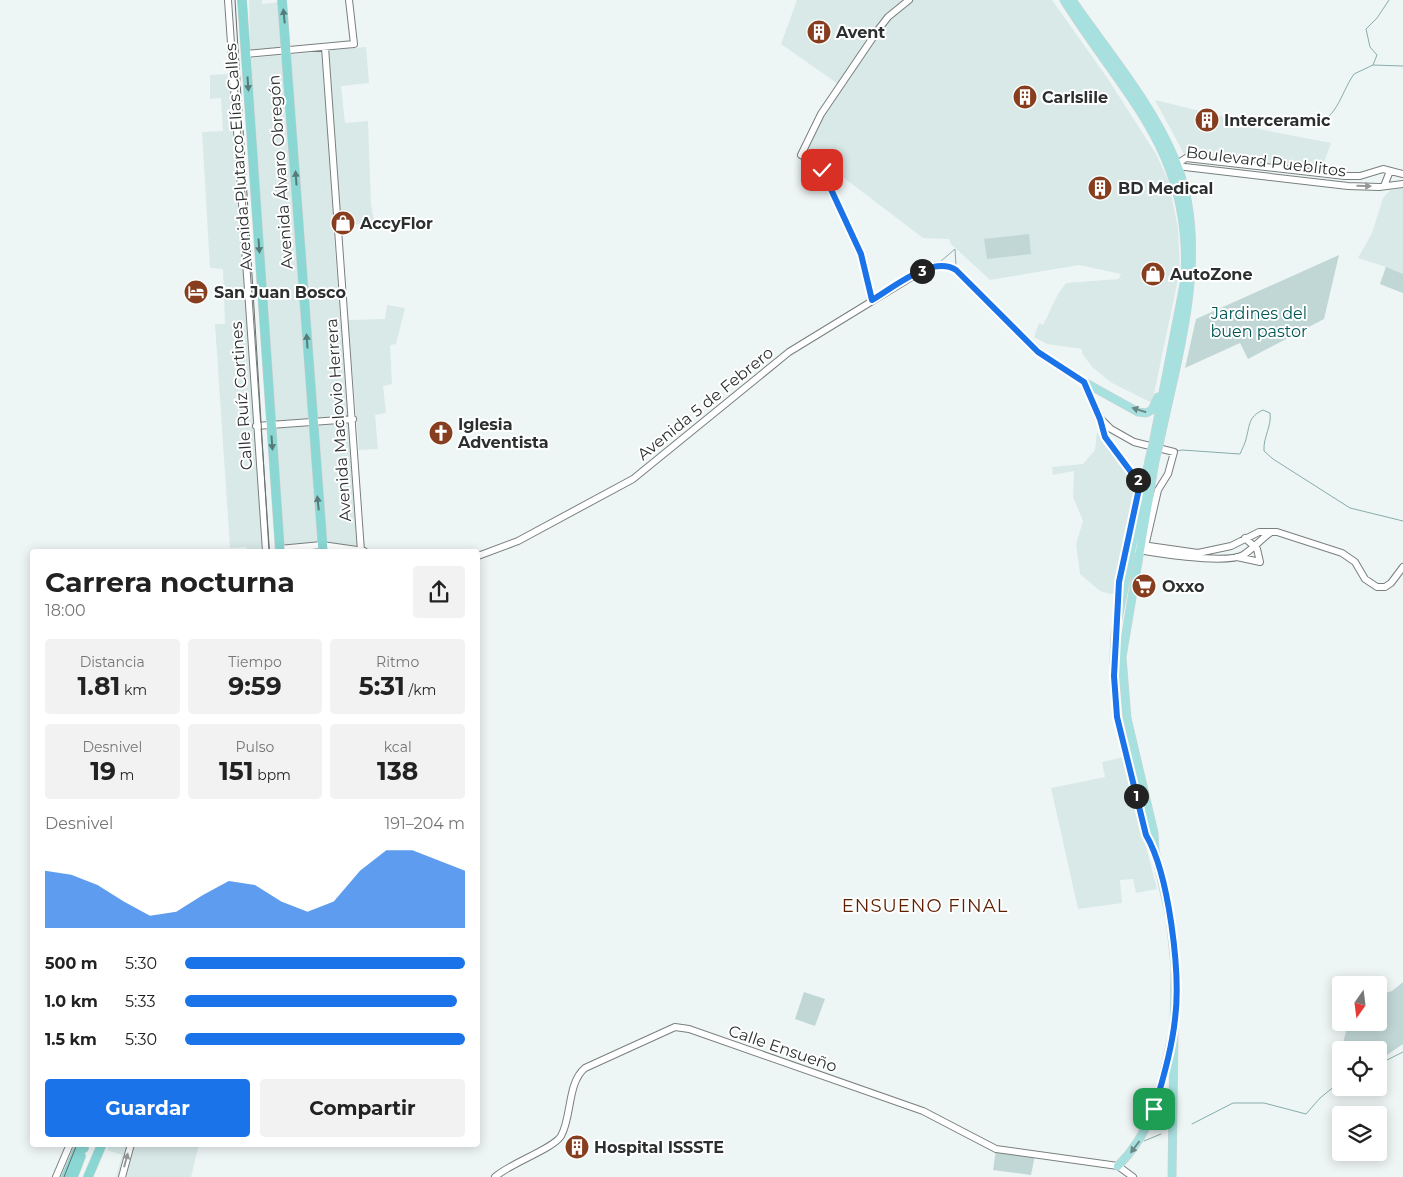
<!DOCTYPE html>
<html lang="es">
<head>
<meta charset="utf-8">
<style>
	:root { --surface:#fff; --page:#f2f2f2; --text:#222; --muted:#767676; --accent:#1a73e8 }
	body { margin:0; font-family:Montserrat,sans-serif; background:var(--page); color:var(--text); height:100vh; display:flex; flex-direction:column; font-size:19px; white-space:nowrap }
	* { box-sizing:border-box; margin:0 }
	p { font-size:16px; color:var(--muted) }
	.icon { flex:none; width:28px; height:28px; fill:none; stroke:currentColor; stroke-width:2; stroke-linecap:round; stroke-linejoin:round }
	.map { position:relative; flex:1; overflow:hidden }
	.panel { position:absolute; left:30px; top:549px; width:450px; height:598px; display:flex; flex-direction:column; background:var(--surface); border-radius:5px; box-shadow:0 2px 12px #0003 }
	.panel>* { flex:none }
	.needle { width:32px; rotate:194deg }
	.tools { position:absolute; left:1332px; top:976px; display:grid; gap:10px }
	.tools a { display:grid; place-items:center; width:55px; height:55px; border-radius:5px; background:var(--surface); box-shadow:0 2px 12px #0003; font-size:25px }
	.pin { position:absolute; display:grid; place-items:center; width:42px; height:42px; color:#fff; margin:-21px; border-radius:10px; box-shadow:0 2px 8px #0006 }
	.km { position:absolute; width:25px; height:25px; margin:-12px; border-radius:50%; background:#222; color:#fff; font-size:14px; line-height:25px; text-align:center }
	.round { display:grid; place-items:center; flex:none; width:52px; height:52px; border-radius:5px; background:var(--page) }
	.head { display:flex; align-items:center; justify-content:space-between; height:85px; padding:0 15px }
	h1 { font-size:28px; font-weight:700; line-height:38px }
	.metrics { display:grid; grid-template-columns:repeat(3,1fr); gap:8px; height:85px; padding:5px 15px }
	.metrics div { display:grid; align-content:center; border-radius:5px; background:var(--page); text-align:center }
	.metrics b { font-size:25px; font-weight:700 }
	.metrics small { font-size:14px; font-weight:400 }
	.metrics p { font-size:14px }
	.chart { height:140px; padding:10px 15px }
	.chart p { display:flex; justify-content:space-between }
	.chart svg { width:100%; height:90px; margin-top:5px; fill:var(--accent); opacity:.7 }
	.primary-button { display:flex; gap:10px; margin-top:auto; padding:10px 15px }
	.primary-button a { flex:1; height:58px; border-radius:5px; background:var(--accent); color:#fff; font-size:20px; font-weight:700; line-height:58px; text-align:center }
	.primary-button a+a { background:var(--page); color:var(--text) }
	ul { padding:0 15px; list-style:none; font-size:16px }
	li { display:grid; grid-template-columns:80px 60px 1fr; align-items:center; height:38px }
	li i { height:12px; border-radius:6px; background:var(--accent) }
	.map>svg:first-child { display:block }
	.built { fill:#d8e9e8 }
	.green { fill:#c0d7d6 }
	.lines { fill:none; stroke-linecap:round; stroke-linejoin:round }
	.stream { stroke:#87acaa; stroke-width:1 }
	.tertiary-casing { stroke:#797f7f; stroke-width:8 }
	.primary-casing { stroke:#d1d1d1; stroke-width:9 }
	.trunk-casing { stroke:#d1d1d1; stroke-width:10 }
	.tertiary { stroke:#fff; stroke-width:6 }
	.primary { stroke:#a7e1df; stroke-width:8 }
	.trunk { stroke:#8ad7d4; stroke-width:9 }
	.rail { stroke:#696d6d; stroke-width:1 }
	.primary-bridge-casing { stroke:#d1d1d1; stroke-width:9; stroke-linecap:butt }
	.primary-bridge { stroke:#a7e1df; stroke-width:8 }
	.oneway { fill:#567b79 }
	.oneway2 { fill:#969797 }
	.oneway3 { fill:#6a8887 }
	.route-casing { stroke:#fff; stroke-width:10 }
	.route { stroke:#1a73e8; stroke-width:6 }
	.labels { text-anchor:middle; stroke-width:4; stroke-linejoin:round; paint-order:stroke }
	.poi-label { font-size:16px; font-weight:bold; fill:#2c2f2f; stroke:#fff; text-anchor:start }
	.street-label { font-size:16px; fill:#2c2f2f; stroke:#fff }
	.park-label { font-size:16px; fill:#015755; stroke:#fff }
	.neighbourhood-label { font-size:18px; letter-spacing:1px; fill:#5f2000; stroke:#fff }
</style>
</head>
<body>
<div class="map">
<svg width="1403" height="1177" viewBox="0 0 1403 1177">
	<rect width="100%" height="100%" fill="#eef6f5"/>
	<path class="built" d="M249 0H262V4L279 2 283 48 250 51Z
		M797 0H1052L1108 79 1156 154 1168 180 1178 228 1180 270 1152 403 1112 383 1092 367 1082 353V349L1047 344 1034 337 1039 323 1043 325 1058 294 1066 283 1119 279 1121 274 1079 265 990 280 951 244 949 239 923 238 806 149 822 118 861 61 838 84 781 44Z
		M366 47 369 83 341 86 345 123 368 121 371 203 374 223 333 226 358 546 327 542 283 546 251 58Z
		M230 74 233 131 263 551H247L246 547 230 548 215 324H225L223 269 210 268 202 132 223 131 221 98 210 99V75Z
		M1155 100 1233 119V124L1331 143 1321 171 1184 154Z
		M1403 188V293L1380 284 1386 267 1358 258 1372 233 1383 198 1390 190Z
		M387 305 405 308 396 344 390 345 392 384 383 386 386 413 375 415 378 449 359 450 348 320 385 319Z
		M1097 432 1108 448 1137 484 1116 589 1115 593 1110 594 1100 591 1080 574 1076 544 1083 521 1073 497 1074 471 1053 475 1052 467 1083 464 1095 450Z
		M1123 757 1157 889 1136 893 1133 879 1120 880 1122 903 1078 909 1051 788 1105 777 1102 762Z
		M110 1144H199L191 1177H116L122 1155 107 1150Z"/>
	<path class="green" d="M1029 234 1031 254 987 259 984 239Z
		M1339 255 1324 319 1248 359 1240 343 1185 368 1196 319Z
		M1386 267 1403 274V293L1380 284Z
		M1403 982V1044L1387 1055 1379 1057V1050H1341V1060H1339L1348 1023 1379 1022V995L1392 991Z
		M804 992 825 999 815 1026 795 1019Z
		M996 1149 1035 1155 1031 1175 993 1170Z"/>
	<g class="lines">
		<path class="stream" d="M1373 65 1377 55 1370 47 1366 29 1377 18 1389 0
			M1307 127C1338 121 1339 96 1354 74L1373 65 1403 66
			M940 262 955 249 956 265 961 271
			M846 313 860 305
			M1141 447 1149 449
			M1177 451 1182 450 1240 454C1242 449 1245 444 1246 439 1250 425 1248 417 1263 410L1270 413C1272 426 1263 437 1264 451L1273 459 1350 508 1403 521
			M502 550 512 547
			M1379 1064 1403 1052
			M1192 1124 1233 1103H1264L1306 1114 1320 1098 1341 1081
			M1144 1141 1161 1134"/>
		<defs>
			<path id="tertiary" d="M228 0 266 551
				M325 47 361 551
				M246 54 354 44 349 0
				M1403 174 1383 169 1360 176H1345L1186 158 1177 164 1185 167 1348 186 1379 187 1403 184
				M1384 186 1390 171
				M872 300 861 254 822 171 818 165 801 155 821 114 878 30 888 17 909 0
				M1101 419 1105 437 1140 484 1119 582V606
				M256 426 353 419
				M1128 543 1198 553 1231 546 1259 532H1277L1342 553 1355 562 1365 579 1377 587H1385L1391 583 1403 567
				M1127 548C1149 552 1225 565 1243 555 1253 549 1261 539 1270 533
				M279 549 322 545 364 551
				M478 556 518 541 633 479 789 352 918 273C931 265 942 262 956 270L1039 352 1084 382 1101 419 1111 429 1134 442 1174 452 1168 474 1158 490 1144 551
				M1237 557 1260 562 1257 549 1245 538
				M56 1177 70 1144
				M122 1177 131 1144
				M495 1177C510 1163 553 1149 561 1136 572 1117 567 1083 585 1068L675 1027 689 1029 923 1111 996 1149 1118 1166 1133 1177"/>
			<path id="primary" d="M1064 0C1126 99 1192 151 1185 279L1153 444
				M1072 0C1108 52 1152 103 1176 162 1212 250 1177 357 1159 445
				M1084 382 1138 412 1146 413 1152 410 1158 397
				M1149 460 1115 635 1114 659 1117 717 1146 835 1154 849
				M1155 461 1122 657 1127 718 1154 833 1155 850 1170 918 1175 966 1172 1177
				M1118 1166C1154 1130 1161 1088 1171 1040"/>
			<path id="trunk" d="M242 0 280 551
				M282 0 323 551
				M66 1177 77 1151 84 1148
				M73 1177 81 1156
				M88 1177 102 1144"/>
		</defs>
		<use href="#tertiary" class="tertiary-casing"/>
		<use href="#primary" class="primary-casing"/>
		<use href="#trunk" class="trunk-casing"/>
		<use href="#tertiary" class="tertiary"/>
		<use href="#primary" class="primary"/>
		<use href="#trunk" class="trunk"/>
		<path class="rail" d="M235 0 269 551
			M64 1177 77 1144"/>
		<defs>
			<path id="primary-bridge" d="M1149 460 1153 444
				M1155 461 1159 445"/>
		</defs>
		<use href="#primary-bridge" class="primary-bridge-casing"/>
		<use href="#primary-bridge" class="primary-bridge"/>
	</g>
	<defs><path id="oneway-solid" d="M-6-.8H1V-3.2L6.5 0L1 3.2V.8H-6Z" transform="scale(1.25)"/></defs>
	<g class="oneway">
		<use href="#oneway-solid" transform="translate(284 16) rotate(-96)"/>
		<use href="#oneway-solid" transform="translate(248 84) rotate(86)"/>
		<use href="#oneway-solid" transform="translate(296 178) rotate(-94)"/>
		<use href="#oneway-solid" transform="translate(259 246) rotate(86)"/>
		<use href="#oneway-solid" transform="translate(307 341) rotate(-94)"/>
		<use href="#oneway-solid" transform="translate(272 443) rotate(86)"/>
		<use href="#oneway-solid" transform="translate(318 503) rotate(-96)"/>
	</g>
	<g class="oneway2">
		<use href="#oneway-solid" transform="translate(1364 186) rotate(1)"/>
		<use href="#oneway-solid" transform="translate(126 1160) rotate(-75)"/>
	</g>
	<g class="oneway3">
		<use href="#oneway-solid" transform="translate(1139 410) rotate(-163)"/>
		<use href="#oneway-solid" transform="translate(1135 1147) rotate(127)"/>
	</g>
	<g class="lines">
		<defs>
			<path id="route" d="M822 170 861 254 872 300C894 287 932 255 956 270L1038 352 1084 382 1100 419 1105 437 1140 484 1119 582 1114 676 1117 717 1146 835C1169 874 1181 973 1175 1019 1172 1049 1163 1080 1154 1109"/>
		</defs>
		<use href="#route" class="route-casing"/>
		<use href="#route" class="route"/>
	</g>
	<defs>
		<symbol id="building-disc" viewBox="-11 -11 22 22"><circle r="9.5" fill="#863e1f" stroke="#fff"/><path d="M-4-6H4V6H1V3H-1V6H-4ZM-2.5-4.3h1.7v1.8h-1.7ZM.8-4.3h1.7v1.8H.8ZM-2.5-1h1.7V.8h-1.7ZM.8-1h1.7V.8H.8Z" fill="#fff"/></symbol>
		<symbol id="shop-disc" viewBox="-11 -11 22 22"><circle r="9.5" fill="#863e1f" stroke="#fff"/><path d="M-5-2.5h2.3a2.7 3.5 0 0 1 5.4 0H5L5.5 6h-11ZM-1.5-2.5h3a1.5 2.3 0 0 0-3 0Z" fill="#fff"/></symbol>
		<symbol id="hotel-disc" viewBox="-11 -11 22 22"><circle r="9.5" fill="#863e1f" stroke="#fff"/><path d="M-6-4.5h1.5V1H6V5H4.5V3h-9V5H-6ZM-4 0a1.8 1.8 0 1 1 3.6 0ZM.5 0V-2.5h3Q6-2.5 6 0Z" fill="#fff"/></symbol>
		<symbol id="church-disc" viewBox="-11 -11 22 22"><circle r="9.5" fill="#863e1f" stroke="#fff"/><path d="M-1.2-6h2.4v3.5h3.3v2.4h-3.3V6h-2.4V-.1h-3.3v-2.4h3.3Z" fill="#fff"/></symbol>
		<symbol id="supermarket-disc" viewBox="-11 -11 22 22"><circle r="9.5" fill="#863e1f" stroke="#fff"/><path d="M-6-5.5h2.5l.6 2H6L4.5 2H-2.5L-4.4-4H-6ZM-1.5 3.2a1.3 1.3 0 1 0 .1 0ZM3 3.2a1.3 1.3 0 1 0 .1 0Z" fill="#fff"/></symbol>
	</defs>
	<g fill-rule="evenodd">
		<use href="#building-disc" x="805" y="18" width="28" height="28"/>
		<use href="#building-disc" x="1011" y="83" width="28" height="28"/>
		<use href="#building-disc" x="1193" y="106" width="28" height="28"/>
		<use href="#building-disc" x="1086" y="174" width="28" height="28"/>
		<use href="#shop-disc" x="329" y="209" width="28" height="28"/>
		<use href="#shop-disc" x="1139" y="260" width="28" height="28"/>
		<use href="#hotel-disc" x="182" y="278" width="28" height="28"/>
		<use href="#church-disc" x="427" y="419" width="28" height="28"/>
		<use href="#supermarket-disc" x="1130" y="572" width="28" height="28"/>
		<use href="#building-disc" x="563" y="1133" width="28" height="28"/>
	</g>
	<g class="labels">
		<g class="poi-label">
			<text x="836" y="38">Avent</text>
			<text x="1042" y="103">Carlslile</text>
			<text x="1224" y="126">Interceramic</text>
			<text x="1118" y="194">BD Medical</text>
			<text x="360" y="229">AccyFlor</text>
			<text x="1170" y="280">AutoZone</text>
			<text x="214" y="298">San Juan Bosco</text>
			<text x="458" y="430">Iglesia<tspan x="458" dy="18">Adventista</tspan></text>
			<text x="1162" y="592">Oxxo</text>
			<text x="594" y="1153">Hospital ISSSTE</text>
		</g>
		<g class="street-label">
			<text transform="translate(238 157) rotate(-94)" y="6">Avenida Plutarco Elías Calles</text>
			<text transform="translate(1266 161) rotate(7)" y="6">Boulevard Pueblitos</text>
			<text transform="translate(280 172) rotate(-94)" y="6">Avenida Álvaro Obregón</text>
			<text transform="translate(241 396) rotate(-94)" y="6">Calle Ruíz Cortines</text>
			<text transform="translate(705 403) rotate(-39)" y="6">Avenida 5 de Febrero</text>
			<text transform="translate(338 420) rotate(-94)" y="6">Avenida Maclovio Herrera</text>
			<text transform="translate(783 1048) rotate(19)" y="6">Calle Ensueño</text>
		</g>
		<g class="park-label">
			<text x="1259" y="319">Jardines del<tspan x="1259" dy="18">buen pastor</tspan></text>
		</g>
		<g class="neighbourhood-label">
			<text x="925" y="912">ENSUENO FINAL</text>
		</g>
	</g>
</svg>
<div class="tools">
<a><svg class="needle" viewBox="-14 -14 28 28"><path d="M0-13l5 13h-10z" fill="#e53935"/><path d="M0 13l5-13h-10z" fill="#767676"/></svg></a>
<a><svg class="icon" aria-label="locate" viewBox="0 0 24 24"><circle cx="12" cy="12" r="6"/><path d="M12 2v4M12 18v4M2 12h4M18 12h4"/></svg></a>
<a><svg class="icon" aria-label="layers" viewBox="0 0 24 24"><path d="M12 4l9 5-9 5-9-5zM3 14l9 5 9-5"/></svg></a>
</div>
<div class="pin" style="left:1154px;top:1109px;background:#1e9e55"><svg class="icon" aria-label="arrive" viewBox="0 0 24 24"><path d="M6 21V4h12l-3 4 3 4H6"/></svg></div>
<div class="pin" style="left:822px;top:170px;background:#d93025"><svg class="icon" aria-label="check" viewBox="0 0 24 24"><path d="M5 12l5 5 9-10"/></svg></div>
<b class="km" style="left:1136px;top:796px">1</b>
<b class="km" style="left:1138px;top:480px">2</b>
<b class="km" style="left:922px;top:271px">3</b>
<section class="panel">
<div class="head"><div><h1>Carrera nocturna</h1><p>18:00</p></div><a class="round"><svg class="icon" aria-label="share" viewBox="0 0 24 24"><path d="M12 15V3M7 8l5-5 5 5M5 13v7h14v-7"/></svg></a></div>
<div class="metrics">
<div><p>Distancia</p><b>1.81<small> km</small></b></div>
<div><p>Tiempo</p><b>9:59</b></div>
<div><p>Ritmo</p><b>5:31<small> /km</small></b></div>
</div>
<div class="metrics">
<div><p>Desnivel</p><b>19<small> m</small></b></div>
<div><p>Pulso</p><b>151<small> bpm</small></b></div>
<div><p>kcal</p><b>138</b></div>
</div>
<div class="chart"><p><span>Desnivel</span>191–204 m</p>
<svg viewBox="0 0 160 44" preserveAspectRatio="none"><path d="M0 44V16L10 18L20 23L30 31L40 38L50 36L60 28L70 21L80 23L90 31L100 36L110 31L120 16L130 6L140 6L150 11L160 16V44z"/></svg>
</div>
<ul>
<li><b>500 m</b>5:30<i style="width:100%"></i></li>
<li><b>1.0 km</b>5:33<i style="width:97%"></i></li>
<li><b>1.5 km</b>5:30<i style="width:100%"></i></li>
</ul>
<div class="primary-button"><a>Guardar</a><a>Compartir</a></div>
</section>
</div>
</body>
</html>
